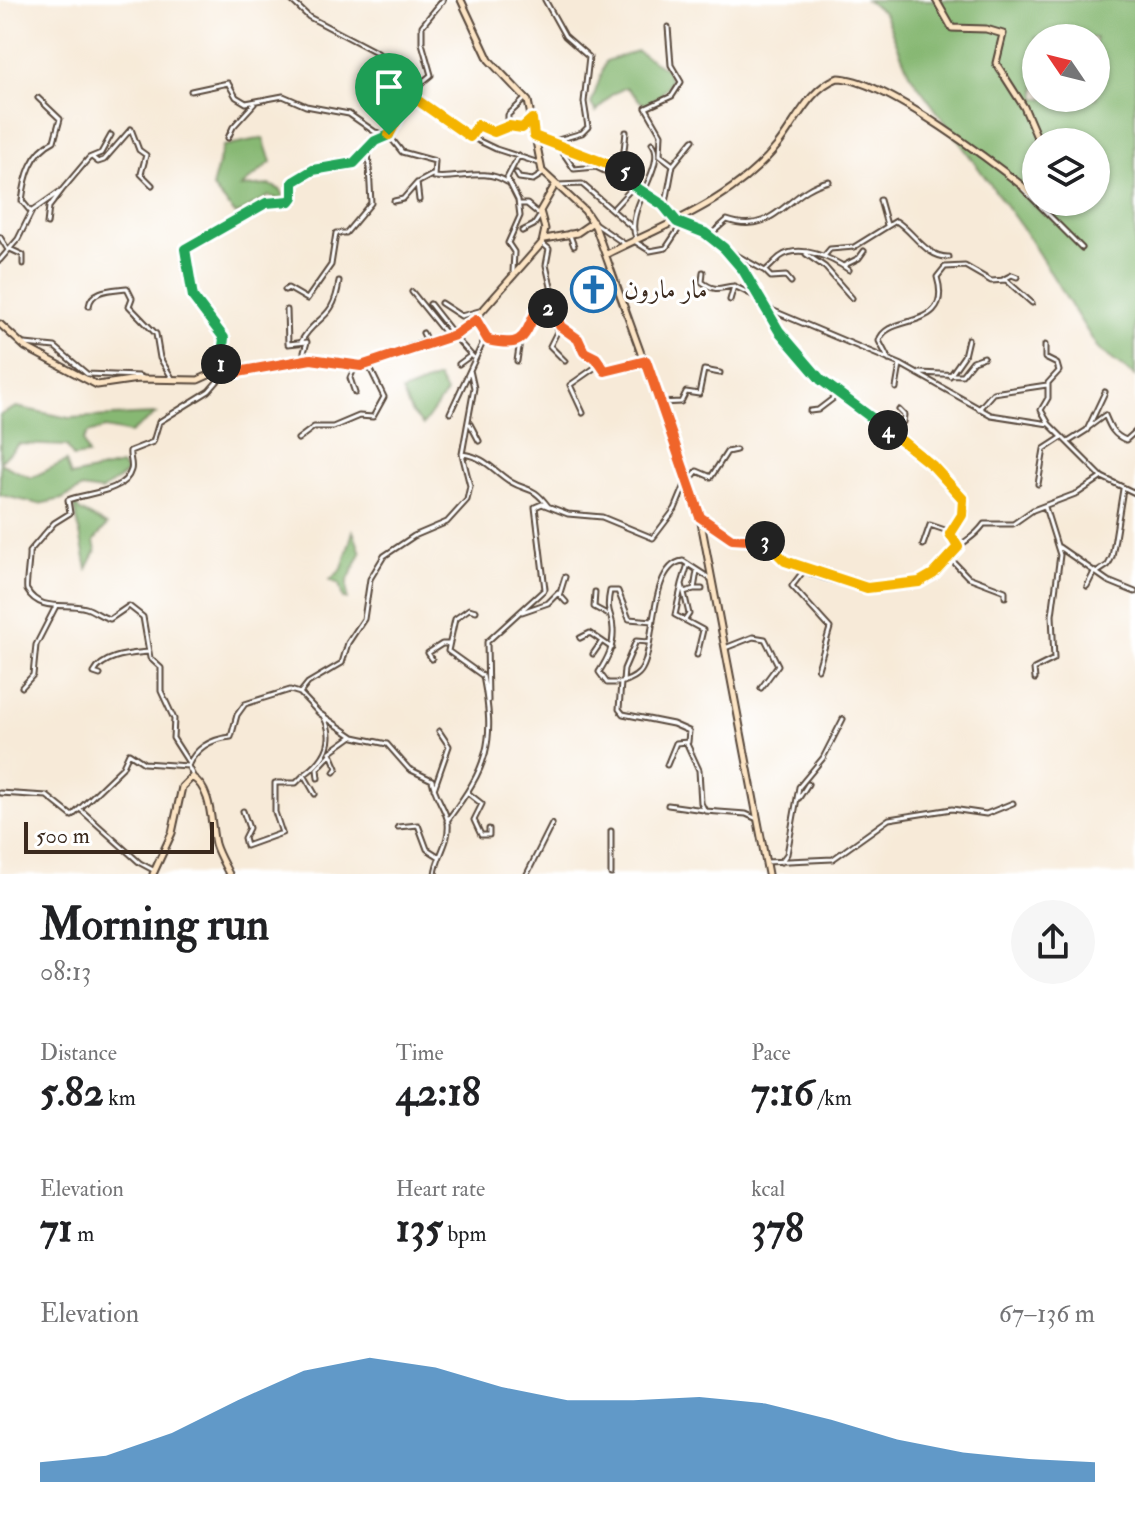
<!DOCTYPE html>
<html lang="en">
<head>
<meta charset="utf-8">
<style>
	:root { --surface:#fff; --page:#f6f6f6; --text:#202124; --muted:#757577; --accent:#1f6fb2 }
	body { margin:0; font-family:"IM FELL Double Pica",Amiri,serif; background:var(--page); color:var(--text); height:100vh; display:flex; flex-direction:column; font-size:30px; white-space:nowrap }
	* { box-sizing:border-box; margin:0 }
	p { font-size:26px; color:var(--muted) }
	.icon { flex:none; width:44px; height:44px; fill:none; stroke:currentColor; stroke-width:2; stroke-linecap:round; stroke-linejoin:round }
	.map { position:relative; height:874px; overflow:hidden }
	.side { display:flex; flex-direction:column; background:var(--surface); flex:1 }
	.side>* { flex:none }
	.needle { width:52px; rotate:305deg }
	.buttons { position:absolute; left:1022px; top:24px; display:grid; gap:16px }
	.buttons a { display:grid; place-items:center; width:88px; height:88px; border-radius:50%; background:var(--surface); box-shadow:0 2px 6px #0004; font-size:40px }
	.scale { position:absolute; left:24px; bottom:20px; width:190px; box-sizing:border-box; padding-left:8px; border:4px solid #3b2a1e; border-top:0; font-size:22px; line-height:28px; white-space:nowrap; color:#3b2a1e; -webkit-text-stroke:6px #fff; paint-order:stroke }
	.pin { position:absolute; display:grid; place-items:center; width:68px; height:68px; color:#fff; margin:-82px -34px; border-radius:50% 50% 50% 0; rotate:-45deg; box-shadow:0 0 8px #0007 }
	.pin .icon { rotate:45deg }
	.km { position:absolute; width:40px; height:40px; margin:-20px; border-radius:50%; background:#222; color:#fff; font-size:22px; line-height:40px; text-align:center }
	.round { display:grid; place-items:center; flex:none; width:84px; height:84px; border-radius:42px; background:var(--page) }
	.overview { display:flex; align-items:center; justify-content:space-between; height:136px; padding:0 40px }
	h1 { font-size:44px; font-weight:700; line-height:60px }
	.metrics { display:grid; grid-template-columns:repeat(3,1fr); gap:12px; height:136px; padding:8px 40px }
	.metrics div { display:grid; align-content:center }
	.metrics b { font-size:40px; font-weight:700 }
	.metrics small { font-size:22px; font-weight:400 }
	.metrics p { font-size:22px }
	.chart { height:224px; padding:16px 40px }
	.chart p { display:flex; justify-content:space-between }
	.chart svg { width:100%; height:144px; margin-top:8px; fill:var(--accent); opacity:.7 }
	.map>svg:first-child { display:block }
	.forest { fill:#87b873; stroke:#617148; stroke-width:2; fill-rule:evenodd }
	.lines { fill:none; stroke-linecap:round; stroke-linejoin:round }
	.street-casing { stroke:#57473a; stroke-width:7 }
	.secondary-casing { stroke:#57473a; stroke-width:9 }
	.street { stroke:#fff; stroke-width:3 }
	.secondary { stroke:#fde5c5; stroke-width:5 }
	.split-1-casing { stroke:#fff; stroke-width:16 }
	.split-2-casing { stroke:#fff; stroke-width:16 }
	.split-3-casing { stroke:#fff; stroke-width:16 }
	.split-4-casing { stroke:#fff; stroke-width:16 }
	.split-5-casing { stroke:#fff; stroke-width:16 }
	.split-6-casing { stroke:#fff; stroke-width:16 }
	.split-1 { stroke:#22a559; stroke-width:10 }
	.split-2 { stroke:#f0652b; stroke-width:10 }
	.split-3 { stroke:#f0652b; stroke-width:10 }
	.split-4 { stroke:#f5b400; stroke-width:10 }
	.split-5 { stroke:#22a559; stroke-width:10 }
	.split-6 { stroke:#f5b400; stroke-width:10 }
	.labels { text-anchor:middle; stroke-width:6; stroke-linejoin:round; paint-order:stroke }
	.poi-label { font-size:26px; fill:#3b2a1e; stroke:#fff; text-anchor:start }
</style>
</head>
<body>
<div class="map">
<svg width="1135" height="874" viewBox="0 0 1135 874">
	<rect width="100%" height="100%" fill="#fff"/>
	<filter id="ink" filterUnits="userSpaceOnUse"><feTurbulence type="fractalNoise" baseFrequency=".0125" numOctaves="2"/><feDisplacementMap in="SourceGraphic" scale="16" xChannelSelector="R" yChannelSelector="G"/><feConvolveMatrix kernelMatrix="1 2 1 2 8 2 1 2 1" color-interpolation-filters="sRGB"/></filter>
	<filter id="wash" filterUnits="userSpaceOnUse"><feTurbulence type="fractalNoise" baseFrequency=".006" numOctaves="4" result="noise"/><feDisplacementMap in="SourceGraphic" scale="32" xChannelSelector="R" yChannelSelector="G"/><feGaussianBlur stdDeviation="1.8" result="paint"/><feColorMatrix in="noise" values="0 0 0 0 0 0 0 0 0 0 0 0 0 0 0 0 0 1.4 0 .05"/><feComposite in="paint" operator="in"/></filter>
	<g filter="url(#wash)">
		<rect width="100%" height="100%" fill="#f7ead8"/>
		<path class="forest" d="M866 0H1135V376L1099 350 1023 229 909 73 884 13ZM1036 38H1096V98H1036ZM1036 142H1096V202H1036Z
			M637 51 668 70 670 82 660 96 644 105 626 87 611 95 596 112 591 104 606 61Z
			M263 138 271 162 241 187 270 185 281 190 284 201 269 196 236 215 212 187 223 146Z
			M438 378 446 393 423 425 411 412 402 392Z
			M16 407 69 418 156 414 130 433 105 428 88 433 83 441 88 455 73 457 67 446 19 444 0 462V415Z
			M66 461 71 476 121 465 127 473 101 491 82 488 62 499 39 504 0 495V463L31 478Z
			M74 503 80 511 107 525 94 541 96 551 87 569Z
			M353 531 361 553 347 582V599L343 598 339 584 330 580 342 569Z"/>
	</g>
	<g filter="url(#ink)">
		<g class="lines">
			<defs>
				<path id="street" d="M291 0 309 17 378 53 411 97 454 129 496 149 539 163
					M443 0 422 26V43L431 75 414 89 402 106 391 138 402 152 435 161 434 177C459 180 484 167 507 182
					M545 0 565 36 589 57 584 102 588 127 582 133 551 142
					M668 27 671 65 681 82 672 96 646 108 661 134 660 155 673 165
					M191 91 228 83 236 97 246 103 283 96 306 106 349 114 375 132 388 135
					M371 95 365 78 373 63 382 56
					M509 126 522 128 530 121
					M470 137 478 125 493 132 508 127V115L526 98
					M536 137 622 169 642 193 665 208
					M228 138 233 127 254 104
					M693 140 673 165 665 208 677 222 705 233 724 248 769 309 902 365 991 415 1049 424 1102 477 1135 493
					M557 144 574 169 596 167 613 175
					M93 158 98 162 104 160 131 129 139 150 146 155 141 174 152 185
					M622 169 626 132
					M516 173 519 178 533 180 544 173
					M558 185 582 184 633 228
					M1023 189 1082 248
					M419 200 417 183 432 175
					M880 200 887 225
					M394 201 403 199 417 183
					M519 204H527L539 214
					M612 210 634 186
					M31 212 22 201C25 177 31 152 54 141L60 119 38 98
					M593 222 626 245
					M47 224 49 207 62 190
					M522 231 534 225 540 216
					M569 233 574 246
					M709 236 727 220C776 237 787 190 829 181
					M0 237 8 250
					M636 238C623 210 669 164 652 143
					M634 241 650 251 666 248 682 224
					M10 249 23 255V264
					M726 249 765 271C770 267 775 261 780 257 800 243 832 258 849 270
					M806 254 825 267 852 298
					M825 255 830 249 854 247 896 221C913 231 926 258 949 257
					M0 260 18 239 32 211 62 190 89 158 101 153 111 135
					M843 266 859 258 864 251
					M765 271 771 277 786 276 791 282
					M513 272 514 252 508 243 520 216 518 200 507 178 519 155
					M703 272 702 282C717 293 720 287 734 286L759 298
					M1004 279 1012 275 1017 277
					M285 290 288 288 307 299 331 265 336 233H346L371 203 368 149
					M412 292 445 333
					M730 300 734 286
					M441 303 461 316 479 311
					M430 304 452 332
					M555 304 560 326 550 346 565 361
					M89 306C91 289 113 290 127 288L132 298 129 306 156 334 160 358 172 378
					M766 309 779 331 827 385 915 452 960 494 962 515 950 534 958 547
					M287 310 288 344 307 342 302 359
					M476 320 488 340C523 348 522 339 536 311L555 304 546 265 549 249 542 243
					M560 326 578 339 584 352 596 358 605 371 642 362
					M423 333 428 343
					M453 335 473 357
					M301 342C315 315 334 322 339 281
					M25 344 55 347 87 374 139 376 145 379
					M1045 345V358L1057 364 1059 371 1048 383V398L1041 410 1049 424
					M889 360 879 341C886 312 954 333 937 277L945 267 965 266 991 281 1006 280 1032 303
					M517 361 520 341
					M459 364 470 356
					M355 367 350 378 355 393
					M220 370 224 338 193 297 185 249 266 203 290 201 293 197V182L313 170 354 163 375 141 390 135
					M920 373 962 375 973 361 984 357
					M950 376 964 356 968 339
					M896 388 900 365
					M659 403 681 402 686 392 699 394 704 370 720 373
					M979 409 993 393 1047 385
					M810 411 818 410 839 394
					M450 413 470 370
					M583 413 570 385 600 364
					M875 421 903 422 904 415 899 410
					M470 424 479 441
					M1089 427 1105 415C1110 427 1113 435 1126 440L1135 432
					M298 439 314 427H333L359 416 373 417 384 397 368 364
					M1068 442 1087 430 1105 392
					M462 454C486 457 492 470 511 482 528 492 532 485 548 506
					M688 483 697 471 711 477 727 452 736 450
					M1038 484 1044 449 1061 438
					M700 517 732 539 764 541C770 546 774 554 781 559 816 581 888 599 926 579 938 572 946 558 957 548 968 538 974 538 984 524H1013L1033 510 1078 493 1102 477
					M923 545 930 525 951 532
					M1059 547 1108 581 1135 592
					M949 557 968 577 1005 591V597
					M805 569 792 586 830 628 818 669
					M1096 573 1108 565 1112 557 1123 489
					M682 584 675 615 703 630 697 655
					M1087 586 1094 572
					M694 589H702
					M595 592 594 607 607 614
					M684 592 694 589 697 571
					M560 593 565 577
					M522 612 548 603 558 593 566 602
					M685 620 689 614 682 584 688 564
					M580 638 590 633 612 648
					M725 648 753 637 765 639 778 665 761 688
					M593 654 602 641
					M432 659 428 653 442 644H449
					M100 675 94 673C103 655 130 654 148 652
					M1035 679 1034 669 1054 659 1052 615 1060 555 1045 507
					M623 682 624 669 636 641 648 642
					M621 683H607L599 672C608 658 614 646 613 629 613 613 605 615 610 591H618L629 619 653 621
					M22 687 33 675 36 645 56 606
					M300 693 308 683 342 663 348 643 364 619 370 579 384 556 414 536 447 522 467 500 470 486 462 454 474 388 470 370 485 338
					M488 701 487 642 545 589 535 507 542 504 568 514 602 517 653 538 675 509 687 480
					M687 744 699 770 701 803 705 811 746 814 757 819
					M189 763 173 738 174 719 161 691V668L150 658 143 617 129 606 110 619C101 617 95 611 86 608 67 602 40 613 27 590 25 587 30 559 29 552L54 523 70 513 68 500C84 493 125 493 131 470 133 464 129 457 130 451L153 442 159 422 209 391 222 376 219 370
					M667 765 676 743 688 742 689 731 673 724 623 714 619 709 621 683C628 680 638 677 642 669 656 645 649 565 683 561L711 579
					M334 772 337 768 330 752 351 737
					M193 776 188 766C196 747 212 739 231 737L237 715 245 704 290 690 300 693 319 713 354 737 387 744 409 769 432 780C435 798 446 808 448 823 450 843 437 855 435 874
					M318 778 317 769 330 755
					M434 789 449 746 439 731
					M0 793 47 796 72 816 122 768 129 753 144 763 188 766
					M468 793 482 804 474 820 481 835H489V829
					M315 794 304 775C325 760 337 740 323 716
					M799 798 808 784
					M668 805 704 810
					M81 810 140 863 155 871
					M243 811 249 828 244 838 246 846 282 833 275 812V783H296L304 775
					M447 821C488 766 496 743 483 676L448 651 455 619 469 609 476 611
					M398 827 418 825 427 849 438 856
					M766 862 833 859 889 819 952 809 986 814 1013 803
					M781 862 787 854 799 787 823 758 843 719
					M527 874 552 824
					M611 874V831"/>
				<path id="secondary" d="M461 0 489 60 528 101 542 171 585 211 595 226 700 517 768 874
					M936 0 952 28 986 29 1003 34 996 63 1024 107 1039 142
					M1042 202 1057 210 1066 202
					M545 239 577 233 593 222
					M607 254C667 224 734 200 777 146 795 124 809 88 838 78 885 79 998 166 1036 197
					M0 324 25 347 97 385 138 379 198 380 220 370 238 372 311 359 357 367 467 328 542 243 545 229 540 211 555 185
					M153 874 172 833 182 787 192 777C213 790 210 823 215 844 218 854 224 864 229 874"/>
			</defs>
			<use href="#street" class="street-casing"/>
			<use href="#secondary" class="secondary-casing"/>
			<use href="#street" class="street"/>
			<use href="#secondary" class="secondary"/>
		</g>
	</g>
	<g class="lines" filter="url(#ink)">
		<defs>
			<path id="split-1" d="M221 364 224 338 193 297 185 249 266 203 290 201 293 197V182L313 170 354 163 375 141 389 135"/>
			<path id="split-2" d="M221 364 220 370 238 372 311 359 361 366 455 335 476 320 488 340C522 347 523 340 536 311L548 308"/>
			<path id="split-3" d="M548 308 555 304 560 326 578 339 584 352 596 358 605 371 646 361 700 517 732 539 765 541"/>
			<path id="split-4" d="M765 541 785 561 867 588 919 582 933 574 958 547 950 534 962 515 963 499 933 466 888 430"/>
			<path id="split-5" d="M625 171 634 186 663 205 677 222 705 233 724 248 743 270 779 331 821 380 888 430"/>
			<path id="split-6" d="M389 135 410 95 470 137 478 125 494 132 509 126 522 128 532 119 534 136 625 171"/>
		</defs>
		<use href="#split-1" class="split-1-casing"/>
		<use href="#split-2" class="split-2-casing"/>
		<use href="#split-3" class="split-3-casing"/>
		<use href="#split-4" class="split-4-casing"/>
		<use href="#split-5" class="split-5-casing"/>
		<use href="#split-6" class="split-6-casing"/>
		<use href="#split-1" class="split-1"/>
		<use href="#split-2" class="split-2"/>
		<use href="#split-3" class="split-3"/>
		<use href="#split-4" class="split-4"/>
		<use href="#split-5" class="split-5"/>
		<use href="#split-6" class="split-6"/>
	</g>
	<defs>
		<symbol id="church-ring" viewBox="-11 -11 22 22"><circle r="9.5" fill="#fff" stroke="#1f6fb2" stroke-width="1.5"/><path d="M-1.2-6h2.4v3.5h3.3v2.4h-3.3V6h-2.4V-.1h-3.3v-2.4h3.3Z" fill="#1f6fb2"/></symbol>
	</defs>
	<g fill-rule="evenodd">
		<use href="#church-ring" x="568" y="264" width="51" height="51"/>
	</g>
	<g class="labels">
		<g class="poi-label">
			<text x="624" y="298">مار مارون</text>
		</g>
	</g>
</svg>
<div class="buttons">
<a><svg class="needle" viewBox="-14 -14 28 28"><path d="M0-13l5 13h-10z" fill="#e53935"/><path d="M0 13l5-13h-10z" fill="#757577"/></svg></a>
<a><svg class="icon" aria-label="layers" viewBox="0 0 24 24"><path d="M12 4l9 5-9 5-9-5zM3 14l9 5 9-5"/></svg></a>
</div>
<div class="scale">500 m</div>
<div class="pin" style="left:389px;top:135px;background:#1e9e55"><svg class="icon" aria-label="arrive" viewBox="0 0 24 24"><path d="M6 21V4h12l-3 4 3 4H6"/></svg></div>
<b class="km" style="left:221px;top:364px">1</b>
<b class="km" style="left:548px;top:308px">2</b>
<b class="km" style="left:765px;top:541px">3</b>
<b class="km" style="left:888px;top:430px">4</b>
<b class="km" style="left:625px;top:171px">5</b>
</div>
<section class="side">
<div class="overview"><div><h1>Morning run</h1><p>08:13</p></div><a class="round"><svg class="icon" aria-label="share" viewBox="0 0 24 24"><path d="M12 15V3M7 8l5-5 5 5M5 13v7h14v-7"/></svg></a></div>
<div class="metrics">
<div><p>Distance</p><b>5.82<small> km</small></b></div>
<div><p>Time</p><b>42:18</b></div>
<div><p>Pace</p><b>7:16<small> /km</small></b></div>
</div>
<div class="metrics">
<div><p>Elevation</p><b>71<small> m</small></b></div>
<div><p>Heart rate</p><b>135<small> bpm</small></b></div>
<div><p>kcal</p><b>378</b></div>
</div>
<div class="chart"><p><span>Elevation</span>67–136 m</p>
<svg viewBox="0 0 160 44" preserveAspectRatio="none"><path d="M0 44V38L10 36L20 29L30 19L40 10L50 6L60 9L70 15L80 19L90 19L100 18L110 20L120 25L130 31L140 35L150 37L160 38V44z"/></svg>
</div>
</section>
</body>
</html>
